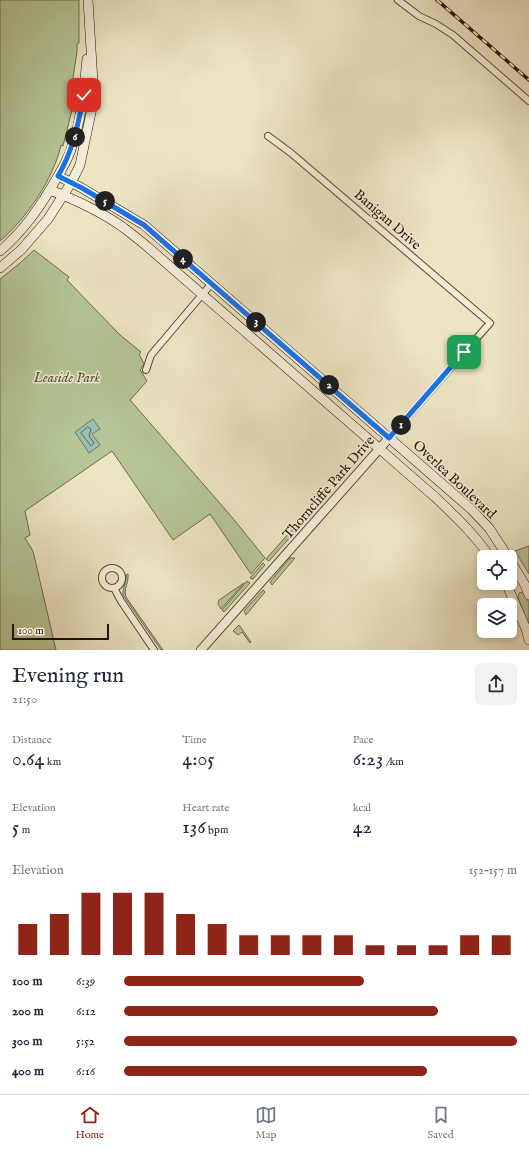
<!DOCTYPE html>
<html lang="en">
<head>
<meta charset="utf-8">
<style>
	:root { --surface:#fff; --page:#f2f2f3; --text:#1f2937; --muted:#747a83; --line:#e0e1e3; --accent:#8f2418 }
	body { margin:0; font-family:"IM FELL English",serif; background:var(--page); color:var(--text); height:100vh; display:flex; flex-direction:column; font-size:15px; white-space:nowrap }
	* { box-sizing:border-box; margin:0 }
	p { font-size:13px; color:var(--muted) }
	.icon { flex:none; width:22px; height:22px; fill:none; stroke:currentColor; stroke-width:2; stroke-linecap:round; stroke-linejoin:round }
	.map { position:relative; height:650px; overflow:hidden }
	.drawer { display:flex; flex-direction:column; background:var(--surface); flex:1 }
	.drawer>* { flex:none }
	.controls { position:absolute; left:477px; top:550px; display:grid; gap:8px }
	.controls a { display:grid; place-items:center; width:40px; height:40px; border-radius:6px; background:var(--surface); box-shadow:0 2px 6px #0003; font-size:20px }
	.scale { position:absolute; left:12px; bottom:10px; width:97px; box-sizing:border-box; padding-left:4px; border:2px solid #291000; border-top:0; font-size:11px; line-height:14px; white-space:nowrap; color:#291000; -webkit-text-stroke:3px #f3edd8; paint-order:stroke }
	.pin { position:absolute; display:grid; place-items:center; width:34px; height:34px; color:#fff; margin:-17px; border-radius:8px; box-shadow:0 2px 6px #0006 }
	.km { position:absolute; width:20px; height:20px; margin:-10px; border-radius:50%; background:#222; color:#fff; font-size:11px; line-height:20px; text-align:center }
	.round { display:grid; place-items:center; flex:none; width:42px; height:42px; border-radius:6px; background:var(--page) }
	.overview { display:flex; align-items:center; justify-content:space-between; height:68px; padding:0 12px }
	h1 { font-size:22px; font-weight:600; line-height:30px }
	.figures { display:grid; grid-template-columns:repeat(3,1fr); gap:6px; height:68px; padding:4px 12px }
	.figures div { display:grid; align-content:center }
	.figures b { font-size:20px; font-weight:600 }
	.figures small { font-size:11px; font-weight:400 }
	.figures p { font-size:11px }
	.chart { height:112px; padding:8px 12px }
	.chart p { display:flex; justify-content:space-between }
	.chart svg { width:100%; height:72px; margin-top:4px; stroke:var(--accent); stroke-width:6 }
	ul { padding:0 12px; list-style:none; font-size:13px }
	li { display:grid; grid-template-columns:64px 48px 1fr; align-items:center; height:30px }
	li i { height:10px; border-radius:5px; background:var(--accent) }
	.menu { display:flex; justify-content:space-around; align-items:center; height:56px; border-top:1px solid var(--line); background:var(--surface); font-size:11px; color:var(--muted) }
	.menu a { display:grid; justify-items:center; gap:2px }
	.menu .on { color:var(--accent) }
	.map>svg:first-child { display:block }
	.green { fill:#b5c596; stroke:#6f6a4b }
	.water { fill:#99bfb0; stroke:#6c796a }
	.lines { fill:none; stroke-linecap:round; stroke-linejoin:round }
	.shore { stroke:#616858; stroke-width:1 }
	.minor-casing { stroke:#5a4531; stroke-width:8 }
	.tertiary-casing { stroke:#5a4531; stroke-width:10 }
	.secondary-casing { stroke:#291000; stroke-width:10 }
	.minor { stroke:#f3edd8; stroke-width:6 }
	.tertiary { stroke:#f3edd8; stroke-width:8 }
	.secondary { stroke:#f3edd8; stroke-width:9 }
	.rail-casing { stroke:#291000; stroke-width:3.5 }
	.rail { stroke:#f3edd8; stroke-width:2; stroke-dasharray:6; stroke-linecap:butt }
	.route-casing { stroke:#fff; stroke-width:8 }
	.route { stroke:#1a73e8; stroke-width:5 }
	.labels { text-anchor:middle; stroke-width:3; stroke-linejoin:round; paint-order:stroke }
	.street-label { font-size:14px; fill:#291000; stroke:#f3edd8 }
	.park-label { font-size:14px; font-style:italic; fill:#5a4f34; stroke:#f3edd8 }
</style>
</head>
<body>
<div class="map">
<svg width="529" height="650" viewBox="0 0 529 650">
	<rect width="100%" height="100%" fill="#ece4c3"/>
	<filter id="stains"><feTurbulence type="fractalNoise" baseFrequency=".005" numOctaves="4"/><feColorMatrix values="0 0 0 0 .2 0 0 0 0 .09 0 0 0 0 .02 0 0 0 .5 -.17"/></filter>
	<radialGradient id="worn" r=".72"><stop offset=".6" stop-color="#630" stop-opacity="0"/><stop offset="1" stop-color="#630" stop-opacity=".3"/></radialGradient>
	<path class="green" d="M0 0H79V43L77 44V51L72 85 74 92 71 114 63 146 61 145C54 178 26 219 0 241Z
		M34 250 69 277 67 280 120 335 141 352 139 354 144 364 140 370 147 381 130 400 231 516 265 558 251 574 210 514 173 540 112 451 25 511 30 535 25 538 33 551 56 650H0V279L19 264Z
		M298 523 301 525 269 561 266 559Z
		M529 546V574L515 551Z
		M290 558H295L272 585 270 582Z
		M263 563 265 565 253 579 250 578Z
		M128 574C129 583 123 589 126 597L163 650H161L123 595C122 588 127 582 126 575Z
		M247 581 250 583 224 612 222 610Z
		M244 583 221 609 218 604 219 600Z
		M263 590 265 592 246 615 244 611Z
		M523 592 529 602V626L518 598 519 593Z
		M239 625 251 642 250 643 242 632 238 635 233 631Z"/>
	<path class="water" d="M93 419 100 429 92 434 100 445 89 453 75 432Z"/>
	<g class="lines">
		<path class="shore" d="M88 427 91 429 89 436 94 443 91 446 81 433Z"/>
		<defs>
			<path id="minor" d="M398 0 419 16 436 24 453 35 529 101
				M268 136 291 153 490 323 389 438
				M146 370 151 355 212 283
				M102 578a10 10 0 1 1 20 0a10 10 0 1 1-20 0Z
				M114 588 121 601 154 650"/>
			<path id="tertiary" d="M201 650 389 438"/>
			<path id="secondary" d="M58 176 80 187 144 225 471 509 489 528 508 557
				M50 190C76 200 102 212 124 228 133 235 142 242 150 249L435 497C455 516 474 534 490 557
				M0 251C25 230 42 204 58 176 64 166 70 155 73 143 82 116 84 87 87 59
				M0 268 21 250 48 219 71 183 80 165 93 103V82L88 0
				M510 560 525 585 529 595
				M506 583 526 629 529 640"/>
		</defs>
		<use href="#minor" class="minor-casing"/>
		<use href="#tertiary" class="tertiary-casing"/>
		<use href="#secondary" class="secondary-casing"/>
		<use href="#minor" class="minor"/>
		<use href="#tertiary" class="tertiary"/>
		<use href="#secondary" class="secondary"/>
		<defs>
			<path id="rail" d="M437 0 529 80"/>
		</defs>
		<use href="#rail" class="rail-casing"/>
		<use href="#rail" class="rail"/>
	</g>
	<g class="lines">
		<defs>
			<path id="route" d="M84 95C78 124 73 151 58 176L82 188 144 225 389 438 464 352"/>
		</defs>
		<use href="#route" class="route-casing"/>
		<use href="#route" class="route"/>
	</g>
	<g class="labels">
		<g class="street-label">
			<text transform="translate(388 219) rotate(41)" y="5">Banigan Drive</text>
			<text transform="translate(455 479) rotate(43)" y="5">Overlea Boulevard</text>
			<text transform="translate(328 487) rotate(-49)" y="5">Thorncliffe Park Drive</text>
		</g>
		<g class="park-label">
			<text x="67" y="382">Leaside Park</text>
		</g>
	</g>
	<rect width="100%" height="100%" filter="url(#stains)"/>
	<rect width="100%" height="100%" fill="url(#worn)"/>
</svg>
<div class="controls">
<a><svg class="icon" aria-label="locate" viewBox="0 0 24 24"><circle cx="12" cy="12" r="6"/><path d="M12 2v4M12 18v4M2 12h4M18 12h4"/></svg></a>
<a><svg class="icon" aria-label="layers" viewBox="0 0 24 24"><path d="M12 4l9 5-9 5-9-5zM3 14l9 5 9-5"/></svg></a>
</div>
<div class="scale">100 m</div>
<div class="pin" style="left:464px;top:352px;background:#1e9e55"><svg class="icon" aria-label="arrive" viewBox="0 0 24 24"><path d="M6 21V4h12l-3 4 3 4H6"/></svg></div>
<div class="pin" style="left:84px;top:95px;background:#d93025"><svg class="icon" aria-label="check" viewBox="0 0 24 24"><path d="M5 12l5 5 9-10"/></svg></div>
<b class="km" style="left:401px;top:425px">1</b>
<b class="km" style="left:329px;top:385px">2</b>
<b class="km" style="left:256px;top:322px">3</b>
<b class="km" style="left:183px;top:259px">4</b>
<b class="km" style="left:105px;top:201px">5</b>
<b class="km" style="left:75px;top:137px">6</b>
</div>
<section class="drawer">
<div class="overview"><div><h1>Evening run</h1><p>21:50</p></div><a class="round"><svg class="icon" aria-label="share" viewBox="0 0 24 24"><path d="M12 15V3M7 8l5-5 5 5M5 13v7h14v-7"/></svg></a></div>
<div class="figures">
<div><p>Distance</p><b>0.64<small> km</small></b></div>
<div><p>Time</p><b>4:05</b></div>
<div><p>Pace</p><b>6:23<small> /km</small></b></div>
</div>
<div class="figures">
<div><p>Elevation</p><b>5<small> m</small></b></div>
<div><p>Heart rate</p><b>136<small> bpm</small></b></div>
<div><p>kcal</p><b>42</b></div>
</div>
<div class="chart"><p><span>Elevation</span>152–157 m</p>
<svg viewBox="0 0 160 44" preserveAspectRatio="none"><path d="M5 44V25M15 44V19M25 44V6M35 44V6M45 44V6M55 44V19M65 44V25M75 44V32M85 44V32M95 44V32M105 44V32M115 44V38M125 44V38M135 44V38M145 44V32M155 44V32"/></svg>
</div>
<ul>
<li><b>100 m</b>6:39<i style="width:61%"></i></li>
<li><b>200 m</b>6:12<i style="width:80%"></i></li>
<li><b>300 m</b>5:52<i style="width:100%"></i></li>
<li><b>400 m</b>6:16<i style="width:77%"></i></li>
</ul>
</section>
<nav class="menu">
<a class="on"><svg class="icon" aria-label="home" viewBox="0 0 24 24"><path d="M3 11l9-7 9 7M6 9v11h12V9"/></svg>Home</a>
<a><svg class="icon" aria-label="map" viewBox="0 0 24 24"><path d="M3 6l6-2 6 2 6-2v14l-6 2-6-2-6 2zM9 4v14M15 6v14"/></svg>Map</a>
<a><svg class="icon" aria-label="saved" viewBox="0 0 24 24"><path d="M7 4h10v16l-5-4-5 4z"/></svg>Saved</a>
</nav>
</body>
</html>
